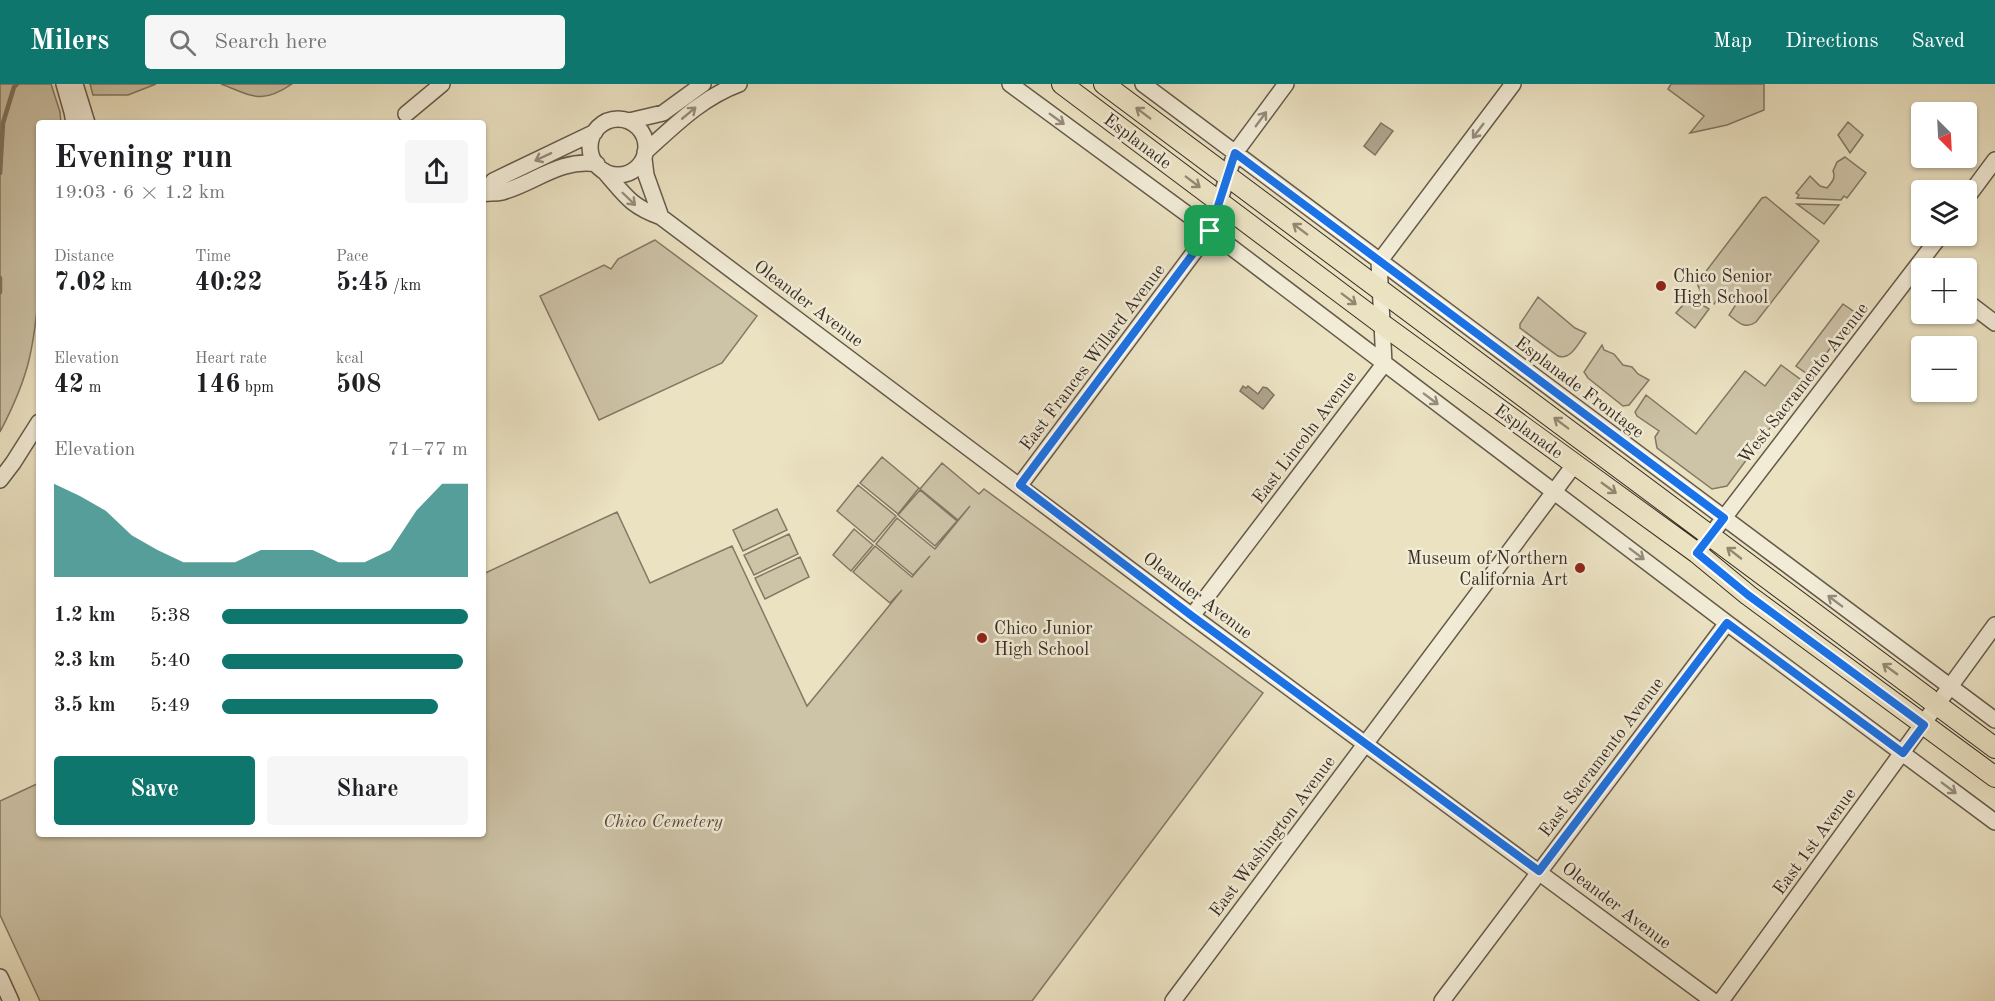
<!DOCTYPE html>
<html lang="en">
<head>
<meta charset="utf-8">
<style>
	:root { --surface:#fff; --page:#f6f6f6; --text:#202124; --muted:#757577; --accent:#0f766e }
	body { margin:0; font-family:"Old Standard TT",serif; background:var(--page); color:var(--text); height:100vh; display:flex; flex-direction:column; font-size:22px; white-space:nowrap }
	* { box-sizing:border-box; margin:0 }
	p { font-size:20px; color:var(--muted) }
	.icon { flex:none; width:33px; height:33px; fill:none; stroke:currentColor; stroke-width:2; stroke-linecap:round; stroke-linejoin:round }
	.map { position:relative; flex:1; overflow:hidden }
	.panel { position:absolute; left:36px; top:36px; width:450px; height:717px; display:flex; flex-direction:column; background:var(--surface); border-radius:6px; box-shadow:0 2px 4px #0004 }
	.panel>* { flex:none }
	.needle { width:39px; rotate:156deg }
	.buttons { position:absolute; left:1911px; top:18px; display:grid; gap:12px }
	.buttons a { display:grid; place-items:center; width:66px; height:66px; border-radius:6px; background:var(--surface); box-shadow:0 2px 4px #0004; font-size:30px }
	.pin { position:absolute; display:grid; place-items:center; width:51px; height:51px; color:#fff; margin:-26px; border-radius:12px; box-shadow:0 3px 9px #0006 }
	.round { display:grid; place-items:center; flex:none; width:63px; height:63px; border-radius:6px; background:var(--page) }
	.summary { display:flex; align-items:center; justify-content:space-between; height:102px; padding:0 18px }
	h1 { font-size:33px; font-weight:600; line-height:45px }
	.metrics { display:grid; grid-template-columns:repeat(3,1fr); gap:9px; height:102px; padding:6px 18px }
	.metrics div { display:grid; align-content:center }
	.metrics b { font-size:26px; font-weight:600 }
	.metrics small { font-size:16px; font-weight:400 }
	.metrics p { font-size:16px }
	.chart { height:168px; padding:12px 18px }
	.chart p { display:flex; justify-content:space-between }
	.chart svg { width:100%; height:108px; margin-top:6px; fill:var(--accent); opacity:.7 }
	.action { display:flex; gap:12px; margin-top:auto; padding:12px 18px }
	.action a { flex:1; height:69px; border-radius:6px; background:var(--accent); color:#fff; font-size:24px; font-weight:600; line-height:69px; text-align:center }
	.action a+a { background:var(--page); color:var(--text) }
	ul { padding:0 18px; list-style:none; font-size:20px }
	li { display:grid; grid-template-columns:96px 72px 1fr; align-items:center; height:45px }
	li i { height:15px; border-radius:8px; background:var(--accent) }
	header { display:flex; align-items:center; gap:36px; box-sizing:border-box; height:84px; padding:0 30px; background:var(--accent); color:#fff }
	header strong { font-size:28px }
	nav { display:flex; gap:33px; margin-inline-start:auto; font-size:21px }
	.search { width:420px; height:54px; background:var(--page); display:flex; align-items:center; gap:15px; box-sizing:border-box; padding:0 21px; border-radius:6px; color:var(--muted); font-size:22px }
	.map>svg:first-child { display:block }
	.green { fill:#cdc3a7; stroke:#827865; stroke-width:1.5 }
	.water { fill:#aea48c; stroke:#7f7462; stroke-width:1.5 }
	.lines { fill:none; stroke-linecap:round; stroke-linejoin:round }
	.stream { stroke:#7f7462; stroke-width:4.5 }
	.minor-casing { stroke:#655a4b; stroke-width:18 }
	.major-casing { stroke:#382d23; stroke-width:22 }
	.minor { stroke:#f2ecd7; stroke-width:15 }
	.major { stroke:#ebe2c2; stroke-width:20 }
	.oneway { stroke:#958c7d }
	.oneway2 { stroke:#928872 }
	.route-casing { stroke:#fff; stroke-width:12 }
	.route { stroke:#1a73e8; stroke-width:8 }
	.poi-dot { fill:#8f2418; stroke:#f2ecd7; stroke-width:2 }
	.labels { text-anchor:middle; stroke-width:5; stroke-linejoin:round; paint-order:stroke }
	.street-label { font-size:18px; fill:#382d23; stroke:#f2ecd7 }
	.poi-label { font-size:18px; fill:#382d23; stroke:#f2ecd7; text-anchor:start }
	.park-label { font-size:18px; font-style:italic; fill:#564b3d; stroke:#f2ecd7 }
</style>
</head>
<body>
<header>
<strong>Milers</strong>
<div class="search"><svg class="icon" aria-label="search" viewBox="0 0 24 24"><circle cx="10" cy="10" r="6"/><path d="M15 15l6 6"/></svg>Search here</div>
<nav><a>Map</a><a>Directions</a><a>Saved</a></nav>
</header>
<div class="map">
<svg width="1995" height="917" viewBox="0 0 1995 917">
	<rect width="100%" height="100%" fill="#ebe2c2"/>
	<filter id="stains"><feTurbulence type="fractalNoise" baseFrequency=".00333" numOctaves="4"/><feColorMatrix values="0 0 0 0 .2 0 0 0 0 .09 0 0 0 0 .02 0 0 0 .5 -.17"/></filter>
	<radialGradient id="worn" r=".72"><stop offset=".6" stop-color="#630" stop-opacity="0"/><stop offset="1" stop-color="#630" stop-opacity=".3"/></radialGradient>
	<path class="green" d="M0 0H51L60 28 61 39H39C39 115 46 202 29 276 23 301 12 325 0 348Z
		M90 0H156L128 11H93Z
		M221 0H292C261 21 253 12 221 0Z
		M1671 0H1764V26L1727 41 1690 49 1704 32 1668 5Z
		M1848 38 1863 51 1850 69 1838 51Z
		M1845 73 1866 89 1847 114 1844 112 1841 116 1797 114 1799 111 1796 109 1810 92 1820 102 1827 104C1832 98 1836 94 1833 87L1837 78Z
		M1766 113 1819 157 1756 238C1745 246 1738 238 1729 231L1737 219 1723 208 1714 220 1702 211 1697 199 1762 114Z
		M1797 120 1839 121 1824 140Z
		M655 156 757 232 722 279 599 336 540 212 604 181 611 185 618 175Z
		M1538 213 1575 244 1586 249C1579 258 1571 277 1558 272L1520 244V240Z
		M1690 213 1709 225 1695 244 1676 229Z
		M1843 220 1856 229 1810 292 1796 282Z
		M1602 261 1604 266 1614 270 1623 281 1632 283 1638 290 1649 296 1629 321 1623 322 1588 294 1584 288Z
		M1781 281 1804 298 1727 402 1712 405 1657 364 1655 353 1659 347 1637 332 1635 328 1646 311 1696 350 1745 287 1765 302Z
		M882 373 919 404 898 430 860 399Z
		M942 379 979 410 984 405 1263 609 1032 917H40L0 831V717L39 699V750H483V490L617 428 650 499 732 462 807 622 902 506 890 519 853 488 875 462 912 493 930 472 913 491 876 460 897 434 935 465 970 422 958 436 920 405Z
		M858 401 896 432 874 458 837 427Z
		M920 406 957 437 935 462 898 431Z
		M777 425 787 446 743 467 733 446Z
		M854 445 873 461 851 487 833 471Z
		M789 450 798 470 754 491 744 471Z
		M800 473 809 493 765 515 755 494Z"/>
	<path class="water" d="M1381 39 1393 47 1375 71 1364 62Z
		M1243 302 1246 304 1248 302 1258 310 1263 303 1267 304 1274 311 1263 325 1240 307Z"/>
	<g class="lines">
		<path class="stream" d="M0 89 3 39 14 3 17 0
			M0 194V208"/>
		<defs>
			<path id="minor" d="M64 0 72 28 74 39
				M75 0 87 39
				M1010 0 1198 138 1727 539 1995 738
				M1143 0 1995 636
				M406 30 442 0
				M590 63a28 28 0 1 1 56 0a28 28 0 1 1-56 0Z
				M629 37 663 29 703 0
				M645 68C674 42 701 14 739 0
				M644 75 646 91 661 133
				M604 87C625 111 630 122 661 133L1192 532 1713 917
				M486 108 493 97 595 48
				M483 110C489 108 495 110 502 108 535 99 560 74 597 80
				M1966 115 1995 76
				M1379 178 1513 0
				M1966 217 1995 239
				M0 396 13 379 39 338
				M1020 401 1210 147 1235 69 1286 0
				M1697 469 1940 152
				M1192 532 1384 280 1379 178
				M0 893 11 917
				M1173 917 1574 381
				M1442 917 1727 539
				M1721 917 1995 541"/>
			<path id="major" d="M1062 0 1382 240 1697 469 1748 511 1995 693
				M1104 0 1995 664"/>
		</defs>
		<use href="#minor" class="minor-casing"/>
		<use href="#major" class="major-casing"/>
		<use href="#minor" class="minor"/>
		<use href="#major" class="major"/>
	</g>
	<defs><path id="oneway-shaft" d="M-6 0H5M1.5-3L5.5 0L1.5 3" fill="none" stroke-width="1.6" stroke-linecap="round" stroke-linejoin="round" transform="scale(1.5)"/></defs>
	<g class="oneway">
		<use href="#oneway-shaft" transform="translate(689 29) rotate(-40)"/>
		<use href="#oneway-shaft" transform="translate(1057 35) rotate(36)"/>
		<use href="#oneway-shaft" transform="translate(1261 35) rotate(-54)"/>
		<use href="#oneway-shaft" transform="translate(1478 47) rotate(127)"/>
		<use href="#oneway-shaft" transform="translate(543 73) rotate(155)"/>
		<use href="#oneway-shaft" transform="translate(629 115) rotate(44)"/>
		<use href="#oneway-shaft" transform="translate(1431 315) rotate(37)"/>
		<use href="#oneway-shaft" transform="translate(1637 470) rotate(37)"/>
		<use href="#oneway-shaft" transform="translate(1835 517) rotate(-143)"/>
		<use href="#oneway-shaft" transform="translate(1949 704) rotate(37)"/>
	</g>
	<g class="oneway2">
		<use href="#oneway-shaft" transform="translate(1143 29) rotate(-143)"/>
		<use href="#oneway-shaft" transform="translate(1193 98) rotate(37)"/>
		<use href="#oneway-shaft" transform="translate(1300 145) rotate(-143)"/>
		<use href="#oneway-shaft" transform="translate(1349 215) rotate(37)"/>
		<use href="#oneway-shaft" transform="translate(1561 339) rotate(-143)"/>
		<use href="#oneway-shaft" transform="translate(1609 404) rotate(36)"/>
		<use href="#oneway-shaft" transform="translate(1734 469) rotate(-142)"/>
		<use href="#oneway-shaft" transform="translate(1890 585) rotate(-144)"/>
	</g>
	<g class="lines">
		<defs>
			<path id="route" d="M1235 69 1724 434 1697 469 1748 511 1924 641 1903 669 1727 539 1539 787 1192 532 1020 401 1210 147Z"/>
		</defs>
		<use href="#route" class="route-casing"/>
		<use href="#route" class="route"/>
	</g>
	<g class="poi-dot">
		<circle cx="1661" cy="202" r="6"/>
		<circle cx="1580" cy="484" r="6"/>
		<circle cx="982" cy="554" r="6"/>
	</g>
	<g class="labels">
		<g class="street-label">
			<text transform="translate(1138 57) rotate(37)" y="6">Esplanade</text>
			<text transform="translate(809 219) rotate(37)" y="6">Oleander Avenue</text>
			<text transform="translate(1092 273) rotate(-53)" y="6">East Frances Willard Avenue</text>
			<text transform="translate(1803 299) rotate(-52)" y="6">West Sacramento Avenue</text>
			<text transform="translate(1580 303) rotate(37)" y="6">Esplanade Frontage</text>
			<text transform="translate(1529 347) rotate(36)" y="6">Esplanade</text>
			<text transform="translate(1304 353) rotate(-53)" y="6">East Lincoln Avenue</text>
			<text transform="translate(1198 511) rotate(37)" y="6">Oleander Avenue</text>
			<text transform="translate(1601 673) rotate(-53)" y="6">East Sacramento Avenue</text>
			<text transform="translate(1272 752) rotate(-53)" y="6">East Washington Avenue</text>
			<text transform="translate(1814 757) rotate(-54)" y="6">East 1st Avenue</text>
			<text transform="translate(1617 821) rotate(37)" y="6">Oleander Avenue</text>
		</g>
		<g class="poi-label">
			<text x="1673" y="198">Chico Senior<tspan x="1673" dy="21">High School</tspan></text>
			<text x="1568" y="480" text-anchor="end">Museum of Northern<tspan x="1568" dy="21">California Art</tspan></text>
			<text x="994" y="550">Chico Junior<tspan x="994" dy="21">High School</tspan></text>
		</g>
		<g class="park-label">
			<text x="663" y="743">Chico Cemetery</text>
		</g>
	</g>
	<rect width="100%" height="100%" filter="url(#stains)"/>
	<rect width="100%" height="100%" fill="url(#worn)"/>
</svg>
<div class="buttons">
<a><svg class="needle" viewBox="-14 -14 28 28"><path d="M0-13l5 13h-10z" fill="#e53935"/><path d="M0 13l5-13h-10z" fill="#757577"/></svg></a>
<a><svg class="icon" aria-label="layers" viewBox="0 0 24 24"><path d="M12 4l9 5-9 5-9-5zM3 14l9 5 9-5"/></svg></a>
<a>+</a>
<a>−</a>
</div>
<div class="pin" style="left:1210px;top:147px;background:#1e9e55"><svg class="icon" aria-label="arrive" viewBox="0 0 24 24"><path d="M6 21V4h12l-3 4 3 4H6"/></svg></div>
<section class="panel">
<div class="summary"><div><h1>Evening run</h1><p>19:03 · 6 × 1.2 km</p></div><a class="round"><svg class="icon" aria-label="share" viewBox="0 0 24 24"><path d="M12 15V3M7 8l5-5 5 5M5 13v7h14v-7"/></svg></a></div>
<div class="metrics">
<div><p>Distance</p><b>7.02<small> km</small></b></div>
<div><p>Time</p><b>40:22</b></div>
<div><p>Pace</p><b>5:45<small> /km</small></b></div>
</div>
<div class="metrics">
<div><p>Elevation</p><b>42<small> m</small></b></div>
<div><p>Heart rate</p><b>146<small> bpm</small></b></div>
<div><p>kcal</p><b>508</b></div>
</div>
<div class="chart"><p><span>Elevation</span>71–77 m</p>
<svg viewBox="0 0 160 44" preserveAspectRatio="none"><path d="M0 44V6L10 11L20 17L30 27L40 33L50 38L60 38L70 38L80 33L90 33L100 33L110 38L120 38L130 33L140 17L150 6L160 6V44z"/></svg>
</div>
<ul>
<li><b>1.2 km</b>5:38<i style="width:100%"></i></li>
<li><b>2.3 km</b>5:40<i style="width:98%"></i></li>
<li><b>3.5 km</b>5:49<i style="width:88%"></i></li>
</ul>
<div class="action"><a>Save</a><a>Share</a></div>
</section>
</div>
</body>
</html>
